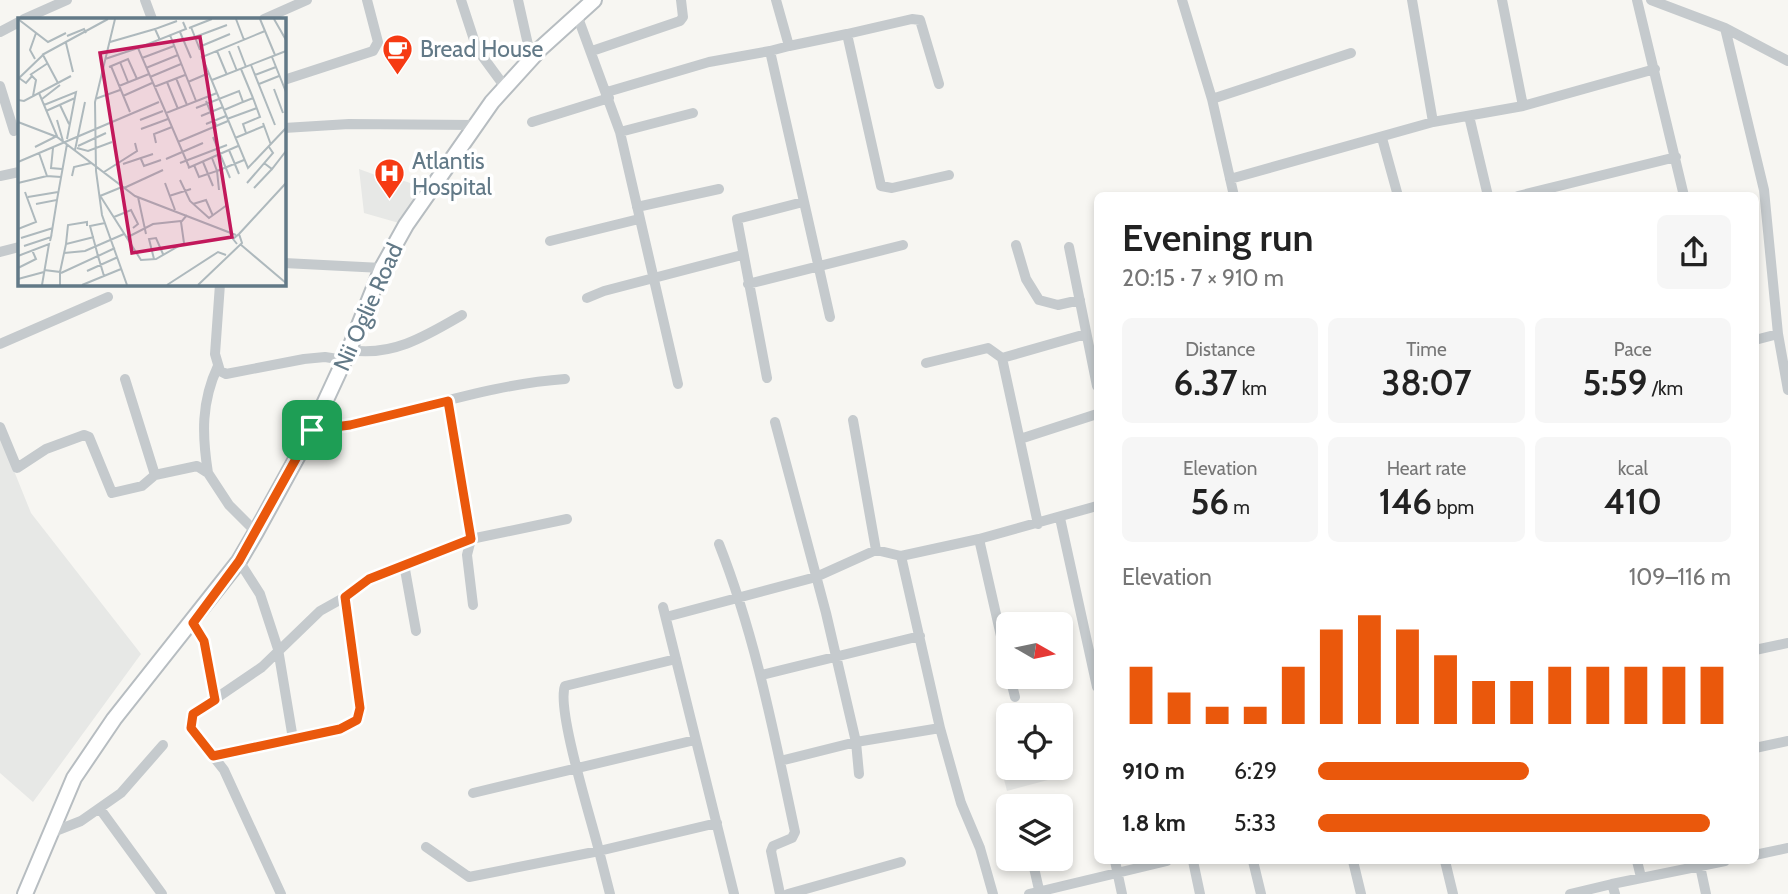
<!DOCTYPE html>
<html lang="en">
<head>
<meta charset="utf-8">
<style>
	:root { --surface:#fff; --page:#f6f6f6; --text:#222; --muted:#767676; --accent:#ea580c }
	body { margin:0; font-family:Cabin,sans-serif; background:var(--page); color:var(--text); height:100vh; display:flex; flex-direction:column; font-size:26px; white-space:nowrap }
	* { box-sizing:border-box; margin:0 }
	p { font-size:23px; color:var(--muted) }
	.icon { flex:none; width:38px; height:38px; fill:none; stroke:currentColor; stroke-width:2; stroke-linecap:round; stroke-linejoin:round }
	.map { position:relative; flex:1; overflow:hidden }
	.details { position:absolute; left:1094px; top:192px; width:665px; height:672px; display:flex; flex-direction:column; background:var(--surface); border-radius:10px; box-shadow:0 4px 10px #0003 }
	.details>* { flex:none }
	.needle { width:46px; rotate:99deg }
	.fabs { position:absolute; left:996px; top:612px; display:grid; gap:14px }
	.fabs a { display:grid; place-items:center; width:77px; height:77px; border-radius:10px; background:var(--surface); box-shadow:0 4px 10px #0003; font-size:35px }
	.pin { position:absolute; display:grid; place-items:center; width:60px; height:60px; color:#fff; margin:-30px; border-radius:14px; box-shadow:0 4px 10px #0006 }
	.round { display:grid; place-items:center; flex:none; width:74px; height:74px; border-radius:10px; background:var(--page) }
	.overview { display:flex; align-items:center; justify-content:space-between; height:119px; padding:0 28px }
	h1 { font-size:38px; font-weight:600; line-height:52px }
	.stats { display:grid; grid-template-columns:repeat(3,1fr); gap:10px; height:119px; padding:7px 28px }
	.stats div { display:grid; align-content:center; border-radius:10px; background:var(--page); text-align:center }
	.stats b { font-size:35px; font-weight:600 }
	.stats small { font-size:19px; font-weight:400 }
	.stats p { font-size:19px }
	.chart { height:196px; padding:14px 28px }
	.chart p { display:flex; justify-content:space-between }
	.chart svg { width:100%; height:126px; margin-top:7px; stroke:var(--accent); stroke-width:6 }
	ul { padding:0 28px; list-style:none; font-size:23px }
	li { display:grid; grid-template-columns:112px 84px 1fr; align-items:center; height:52px }
	li i { height:18px; border-radius:9px; background:var(--accent) }
	.map>svg:first-child { display:block }
	.built { fill:#e7e8e6 }
	.lines { fill:none; stroke-linecap:round; stroke-linejoin:round }
	.secondary-casing { stroke:#b7bdc1; stroke-width:18 }
	.street { stroke:#c5cacd; stroke-width:10 }
	.secondary { stroke:#fff; stroke-width:14 }
	.route-casing { stroke:#fff; stroke-width:14 }
	.route { stroke:#ea580c; stroke-width:9 }
	.labels { text-anchor:middle; stroke-width:7; stroke-linejoin:round; paint-order:stroke }
	.poi-label { font-size:23px; fill:#627987; stroke:#fff; text-anchor:start }
	.street-label { font-size:23px; fill:#627987; stroke:#fff }
	.inset-road { fill:none; stroke:#aeb9bd; stroke-width:2 }
	.view { fill:#c2185b; fill-opacity:0.15; stroke:#c2185b; stroke-width:3.5 }
	.inset-edge { fill:none; stroke:#627987; stroke-width:3.5 }
</style>
</head>
<body>
<div class="map">
<svg width="1788" height="894" viewBox="0 0 1788 894">
	<rect width="100%" height="100%" fill="#f7f6f2"/>
	<path class="built" d="M359 169 392 181 396 178 424 188 399 223 364 213Z
		M0 436 31 513 141 654 33 802 0 773Z
		M1008 758V768H1011L1014 780 1036 774 1035 768H1045L1048 780 1007 791 999 760Z"/>
	<g class="lines">
		<defs>
			<path id="secondary" d="M25 894 74 778 114 719 239 561 256 532 312 430 349 350 382 268 406 225 492 102 541 48 594 0"/>
		</defs>
		<use href="#secondary" class="secondary-casing"/>
		<path class="street" d="M145 0 152 19
			M461 0 477 49 505 87
			M518 0 531 58
			M776 0 789 46 847 34 881 186 892 188 949 175
			M1182 0 1212 99 1234 196
			M1412 0 1433 122
			M1502 0 1523 106
			M1637 0 1684 196
			M1651 0 1725 28 1788 61
			M577 15 620 132 678 384
			M24 19 67 0
			M264 19 307 0
			M1725 28 1764 190 1778 334
			M0 32 19 22
			M847 34 912 19 920 20 939 84
			M789 46 770 51 830 317
			M592 51 680 21 683 17 681 0
			M284 80 373 51 378 42 367 0
			M0 86 14 131
			M607 92 709 62 770 51
			M1212 99 1351 53
			M1469 116 1488 196
			M532 122 609 98
			M284 128 349 124 475 125
			M620 132 693 113
			M1382 138 1398 196
			M0 176 19 172
			M1230 179 1433 122 1523 106 1655 69
			M1518 196 1676 157
			M637 207 719 189
			M550 241 639 219
			M1016 245 1026 279 1039 300 1058 305 1080 300
			M1069 247 1097 386
			M0 252 19 247
			M284 263 382 268
			M220 284 215 354 220 371 226 374 304 359 325 357 344 360
			M748 284 903 245
			M587 298 604 291 742 255
			M1755 340 1778 334 1788 390
			M0 344 108 297
			M349 350C392 357 426 336 462 315
			M1002 358 1086 334
			M926 363 988 348 1002 358 1038 524
			M767 378 737 219 803 202
			M125 379 155 475
			M448 401 471 539 467 555 473 605
			M853 420 876 550
			M775 422 826 613 856 742 859 774
			M0 427 17 468 46 449 84 435 89 437 112 493 142 486 155 475 197 466 208 473 229 505 256 532
			M312 430C398 419 479 385 565 379
			M1020 439 1097 414
			M208 473C202 435 201 402 218 366
			M1060 518 1097 687
			M979 539 1008 667
			M719 544C756 638 774 734 795 832L792 838 773 846 771 851 780 894
			M901 556 940 728 961 803 980 848 993 894
			M239 561 260 594 278 649 293 739
			M404 564 416 631
			M663 607 734 894
			M666 617 816 577 876 550 901 556 979 539 1097 506
			M193 623 204 641 215 700
			M1755 650 1788 643
			M676 659 565 686C556 709 592 822 599 851L717 823
			M762 675 920 636
			M1010 677 1015 697
			M1755 748 1788 741
			M213 756 340 729 357 720 361 708 345 597
			M780 761 856 742 940 728
			M473 793 695 740
			M100 809 162 894
			M53 832 81 821 121 793 163 745
			M426 847 469 877 599 851 610 894
			M1755 855 1788 848
			M1032 859 1040 894
			M1115 861 1122 894
			M1193 861 1200 894
			M1253 861 1261 894
			M1353 861 1361 894
			M1445 861 1453 894
			M1637 861 1641 877
			M1700 866 1706 894
			M1612 884 1725 861
			M281 894 224 770 191 728 193 714 262 667 320 611 345 597 369 579 471 539 567 519
			M788 894 901 862
			M1029 894 1167 861
			M1570 894 1612 884 1615 894"/>
		<use href="#secondary" class="secondary"/>
	</g>
	<g class="lines">
		<defs>
			<path id="route" d="M448 401 471 539 369 579 345 597 360 708 357 720 340 729 213 756 191 728 193 714 215 700 204 641 193 623 239 561 312 430 350 425Z"/>
		</defs>
		<use href="#route" class="route-casing"/>
		<use href="#route" class="route"/>
	</g>
	<defs>
		<symbol id="cafe-pin" viewBox="-11 -11 22 30"><path d="M0 17L-7.5 6A9.5 9.5 0 1 1 7.5 6Z" fill="#f63a13" stroke="#fff"/><path d="M-5.5-4.5H6V0H3Q3 3.5 0 3.5H-2.5Q-5.5 3.5-5.5 0ZM3-3.2v2h1.7v-2ZM-6 4.5H4V6H-6Z" fill="#fff"/></symbol>
		<symbol id="hospital-pin" viewBox="-11 -11 22 30"><path d="M0 17L-7.5 6A9.5 9.5 0 1 1 7.5 6Z" fill="#f63a13" stroke="#fff"/><path d="M-5-5h3v3.5h4V-5h3V5h-3V1.5h-4V5h-3Z" fill="#fff"/></symbol>
	</defs>
	<g fill-rule="evenodd">
		<use href="#cafe-pin" x="380" y="32" width="35" height="47"/>
		<use href="#hospital-pin" x="372" y="156" width="35" height="47"/>
	</g>
	<g class="labels">
		<g class="poi-label">
			<text x="420" y="57">Bread House</text>
			<text x="412" y="169">Atlantis<tspan x="412" dy="26">Hospital</tspan></text>
		</g>
		<g class="street-label">
			<text transform="translate(368 307) rotate(-66)" y="8">Nii Oglie Road</text>
		</g>
	</g>
	<g transform="translate(18 18)">
		<rect width="268" height="268" fill="#f7f6f2"/>
		<path class="inset-road" d="M0 1 30 24 48 15M97 1 77 84 78 153 84 197 109 267M218 1 226 22M242 1 257 37M256 1 268 22M173 9 182 32M171 10 194 1M247 13 184 39 230 150 268 110M162 14 173 40M152 17 178 83M49 18 66 11 68 15M177 19 209 7M142 22 137 11 159 3M92 24 137 11M48 25 55 54M220 28 228 49M181 29 212 16M199 33 209 57M211 33 219 53M24 37 90 1M254 39 268 74M124 40 156 28M17 41 12 32 18 15M87 41 120 30M102 44 110 64M233 47 257 107M93 48 112 94M91 49 110 41 119 61M128 50 160 37M223 51 235 80M12 57 30 45M237 57 258 49M132 59 163 46M1 60 8 65 14 58 18 62 15 78M158 60 169 87M0 61 25 37 40 65M194 62 268 33M149 64 160 91M170 64 191 55M241 66 261 58M101 68 131 56M136 69 167 57M256 71 265 95M105 78 134 65M24 81 42 67M77 81 102 72M0 82 6 83 53 58M188 83 198 107M225 84 235 80 242 99 225 106 228 115M26 87 58 74 49 121M42 87 51 106M178 90 221 73 225 84 206 92M28 93 57 80M148 95 120 30 168 11 165 4M183 98 205 89M209 101 239 90M39 102 45 123M122 102 145 93M0 104 39 119 117 178 218 217M245 105 253 127M188 106 208 98M123 111 150 101M195 119 212 160M217 120 246 108M160 124 210 103M138 125 136 116 154 109M60 128 88 115M17 129 39 118 21 75M35 130 33 150 44 151M59 130 70 133 94 124M57 132 67 84M211 132 221 156M21 135 29 158 43 159M123 141 126 148 143 142M148 141 185 125M0 144 141 84M185 144 195 168M162 145 209 127M246 145 254 151 268 133M105 146 135 136M176 147 181 159 199 153 194 140M171 149 148 95 199 75M170 150 220 128M86 154 119 133 117 125M54 158 56 149 73 145M162 162 172 183 191 200 209 187M0 165 29 158M147 165 157 192M229 165 255 135 251 129M106 170 145 152M236 170 254 151M201 172 199 153 226 142M81 176 123 242 138 241 166 225 163 204 169 197M82 178 104 169M151 178 173 171M10 179 40 174M120 179 128 216M18 186 39 182 49 126M175 186 188 182 195 198M96 199 113 192 120 206 115 210M0 211 18 204 7 174M221 216 268 165M33 219 39 182M3 220 35 210M108 220 135 206 163 203M48 226 50 207 69 204V208M222 226 268 265M6 228 33 219 32 223M46 235 67 233 106 216M0 238 31 226 24 267M136 241 131 221 138 220 145 236M0 250 18 241 14 232M26 252 42 254V267M69 253 100 239M42 254 48 226 76 219M43 255 80 238 72 208 87 205M86 258 80 238 97 230M0 261 26 254M64 267 103 251M149 267 200 234 208 237M180 267 224 225 221 216 215 221 219 226"/>
		<path class="view" d="M182 19 214 219 114 235 82 35Z"/>
		<rect width="268" height="268" class="inset-edge"/>
	</g>
</svg>
<div class="fabs">
<a><svg class="needle" viewBox="-14 -14 28 28"><path d="M0-13l5 13h-10z" fill="#e53935"/><path d="M0 13l5-13h-10z" fill="#767676"/></svg></a>
<a><svg class="icon" aria-label="locate" viewBox="0 0 24 24"><circle cx="12" cy="12" r="6"/><path d="M12 2v4M12 18v4M2 12h4M18 12h4"/></svg></a>
<a><svg class="icon" aria-label="layers" viewBox="0 0 24 24"><path d="M12 4l9 5-9 5-9-5zM3 14l9 5 9-5"/></svg></a>
</div>
<div class="pin" style="left:312px;top:430px;background:#1e9e55"><svg class="icon" aria-label="arrive" viewBox="0 0 24 24"><path d="M6 21V4h12l-3 4 3 4H6"/></svg></div>
<section class="details">
<div class="overview"><div><h1>Evening run</h1><p>20:15 · 7 × 910 m</p></div><a class="round"><svg class="icon" aria-label="share" viewBox="0 0 24 24"><path d="M12 15V3M7 8l5-5 5 5M5 13v7h14v-7"/></svg></a></div>
<div class="stats">
<div><p>Distance</p><b>6.37<small> km</small></b></div>
<div><p>Time</p><b>38:07</b></div>
<div><p>Pace</p><b>5:59<small> /km</small></b></div>
</div>
<div class="stats">
<div><p>Elevation</p><b>56<small> m</small></b></div>
<div><p>Heart rate</p><b>146<small> bpm</small></b></div>
<div><p>kcal</p><b>410</b></div>
</div>
<div class="chart"><p><span>Elevation</span>109–116 m</p>
<svg viewBox="0 0 160 44" preserveAspectRatio="none"><path d="M5 44V24M15 44V33M25 44V38M35 44V38M45 44V24M55 44V11M65 44V6M75 44V11M85 44V20M95 44V29M105 44V29M115 44V24M125 44V24M135 44V24M145 44V24M155 44V24"/></svg>
</div>
<ul>
<li><b>910 m</b>6:29<i style="width:51%"></i></li>
<li><b>1.8 km</b>5:33<i style="width:95%"></i></li>
</ul>
</section>
</div>
</body>
</html>
